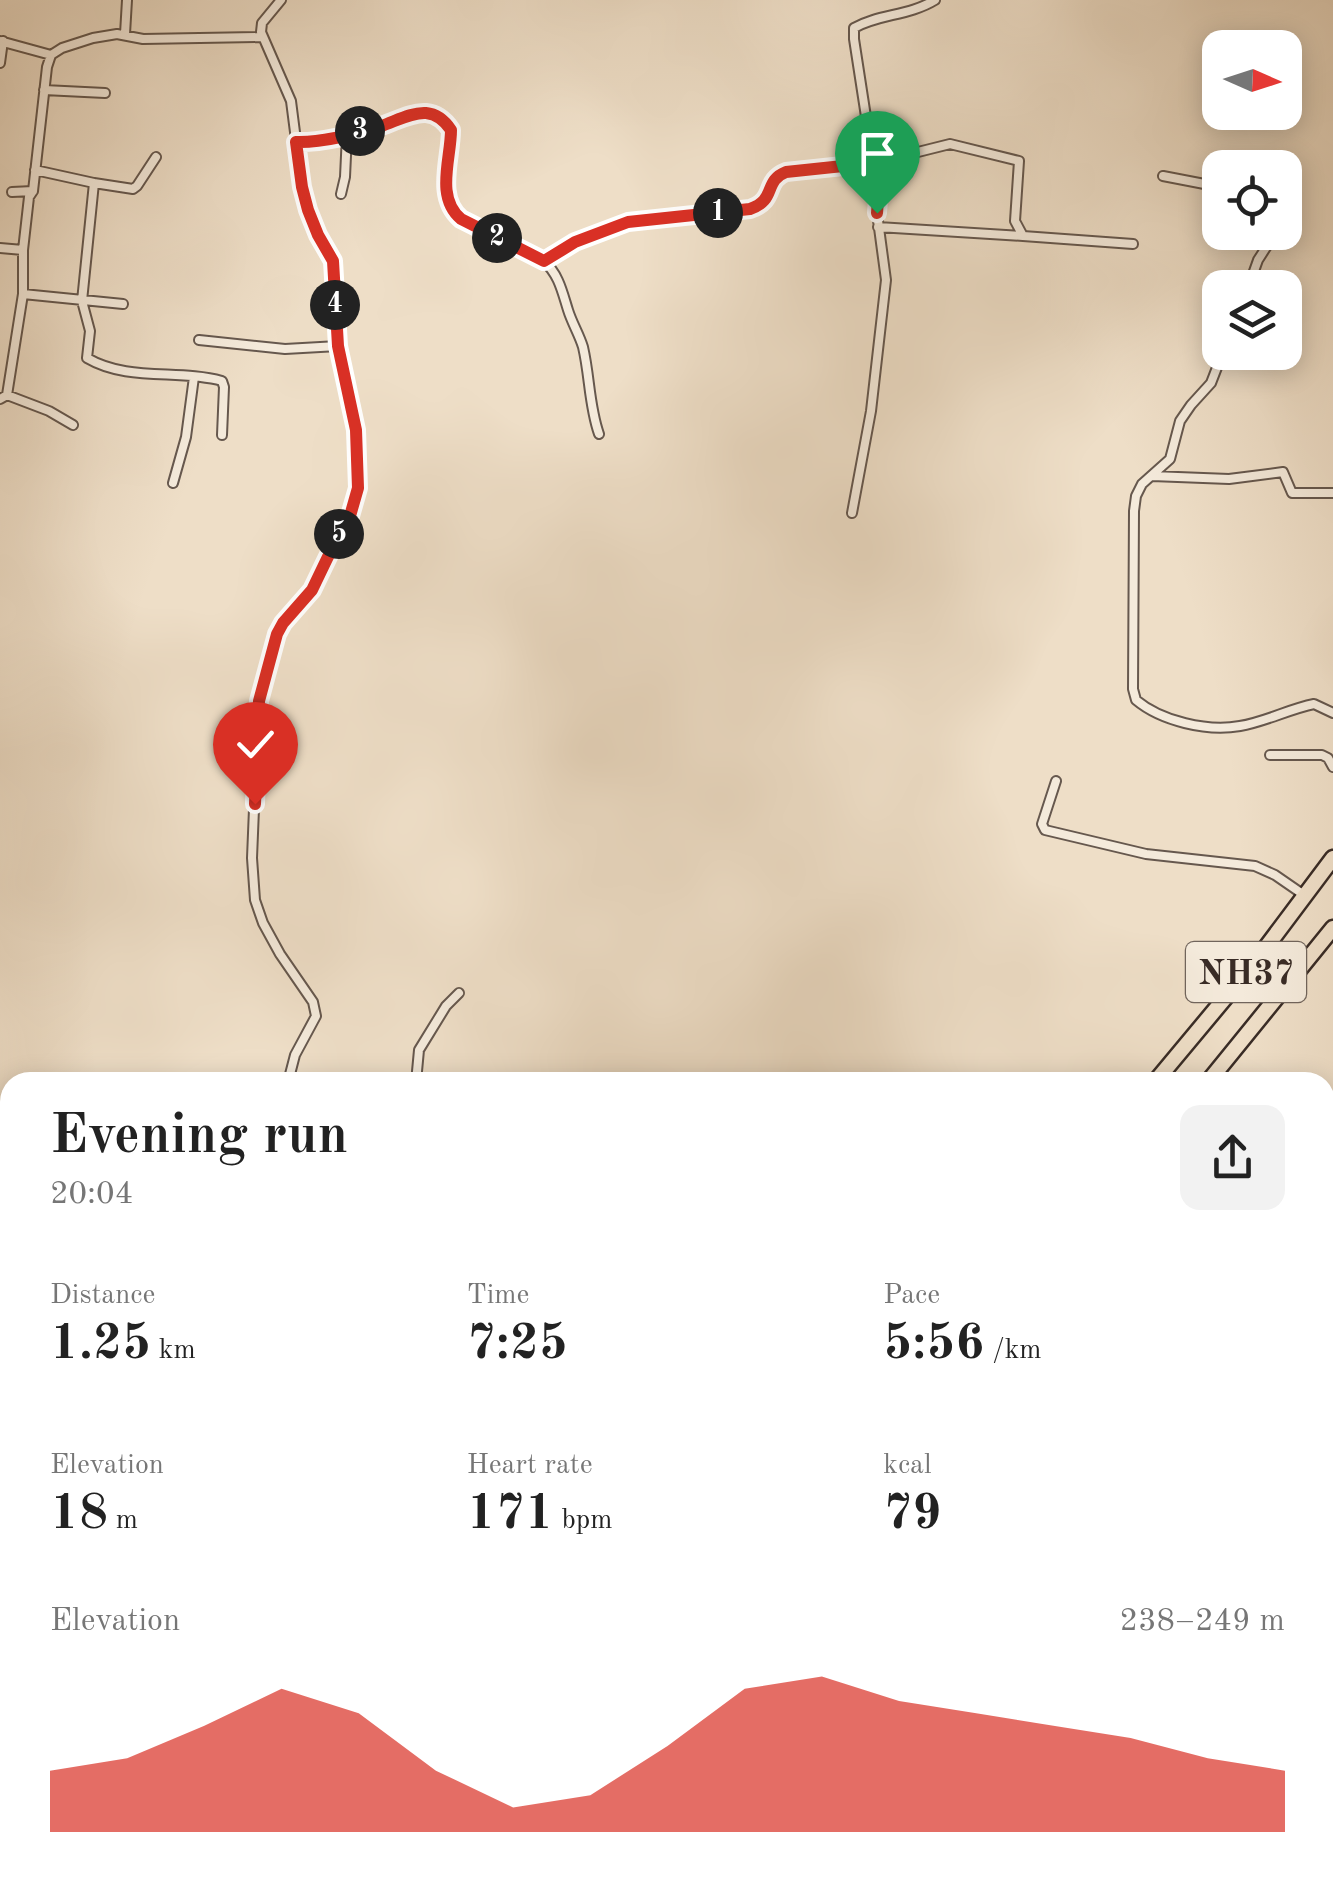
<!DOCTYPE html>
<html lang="en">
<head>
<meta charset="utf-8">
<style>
	:root { --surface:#fff; --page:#f2f2f2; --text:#222; --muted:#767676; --accent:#d93025 }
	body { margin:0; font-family:"Old Standard TT",serif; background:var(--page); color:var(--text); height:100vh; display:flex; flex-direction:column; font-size:38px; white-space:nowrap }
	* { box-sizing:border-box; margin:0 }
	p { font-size:32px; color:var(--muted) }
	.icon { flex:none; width:55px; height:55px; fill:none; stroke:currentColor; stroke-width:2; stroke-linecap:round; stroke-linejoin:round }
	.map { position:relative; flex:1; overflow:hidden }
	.side { position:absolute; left:0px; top:1072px; width:1335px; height:812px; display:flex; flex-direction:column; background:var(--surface); border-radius:30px 30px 0 0; box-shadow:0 5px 25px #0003 }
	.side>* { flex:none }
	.needle { width:65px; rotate:93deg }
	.tools { position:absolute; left:1202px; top:30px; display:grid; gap:20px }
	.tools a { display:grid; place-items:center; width:100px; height:100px; border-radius:20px; background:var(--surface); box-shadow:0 5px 25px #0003; font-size:50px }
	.pin { position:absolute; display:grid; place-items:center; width:85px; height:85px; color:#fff; margin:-102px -42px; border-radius:50% 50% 50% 0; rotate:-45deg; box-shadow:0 0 10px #0007 }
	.pin .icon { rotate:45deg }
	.km { position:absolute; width:50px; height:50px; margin:-25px; border-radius:50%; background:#222; color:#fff; font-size:28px; line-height:50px; text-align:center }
	.round { display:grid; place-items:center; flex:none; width:105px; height:105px; border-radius:20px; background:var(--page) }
	.overview { display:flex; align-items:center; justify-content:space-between; height:170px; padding:0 50px }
	h1 { font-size:55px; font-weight:700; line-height:75px }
	.figures { display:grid; grid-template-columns:repeat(3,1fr); gap:15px; height:170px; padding:10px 50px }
	.figures div { display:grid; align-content:center }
	.figures b { font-size:50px; font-weight:700 }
	.figures small { font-size:28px; font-weight:400 }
	.figures p { font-size:28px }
	.chart { height:280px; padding:20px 50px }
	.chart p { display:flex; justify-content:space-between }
	.chart svg { width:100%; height:180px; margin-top:10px; fill:var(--accent); opacity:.7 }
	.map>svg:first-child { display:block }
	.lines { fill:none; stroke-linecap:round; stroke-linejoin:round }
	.street-casing { stroke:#66584e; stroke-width:12 }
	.highway-casing { stroke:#392c26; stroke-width:19 }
	.street { stroke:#f4eadb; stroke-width:8 }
	.highway { stroke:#eedec7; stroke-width:14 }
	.route-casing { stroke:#fff; stroke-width:20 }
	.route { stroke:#d93025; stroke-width:12 }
	.labels { text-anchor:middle; stroke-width:8; stroke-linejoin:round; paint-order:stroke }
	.shield { fill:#f4eadb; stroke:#71655c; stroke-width:2.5 }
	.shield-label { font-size:35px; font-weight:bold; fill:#392c26 }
</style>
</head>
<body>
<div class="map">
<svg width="1333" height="1884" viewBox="0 0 1333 1884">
	<rect width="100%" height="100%" fill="#eedec7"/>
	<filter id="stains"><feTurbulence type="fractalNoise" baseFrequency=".002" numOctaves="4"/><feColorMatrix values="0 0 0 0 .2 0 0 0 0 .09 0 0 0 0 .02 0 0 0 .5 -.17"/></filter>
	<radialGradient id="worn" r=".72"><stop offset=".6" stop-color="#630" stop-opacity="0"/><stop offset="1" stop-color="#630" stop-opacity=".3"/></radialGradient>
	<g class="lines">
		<defs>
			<path id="street" d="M281 0 262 23 261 32 291 101 302 187 308 210 333 261 341 368 356 430V501L350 516 337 538 312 590 283 623 277 634 259 701 257 735 252 858 255 900 263 923 280 954 313 1002 316 1016 295 1055 288 1082
				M125 34 127 0
				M0 41 51 55
				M0 63 3 41
				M44 90 105 93
				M296 142C323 143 354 134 381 126 395 122 411 112 426 113 435 114 448 121 451 130 452 134 451 141 450 146 447 171 440 201 461 219L544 261C559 275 562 291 568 310 572 323 579 334 583 347 590 377 589 406 599 434
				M156 157 137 186 133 189 94 183 82 301 90 331 87 358C128 382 178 369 222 381L224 387 222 435
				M878 162 950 144 1019 161 1015 221 1023 236 1133 244
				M35 170 94 183
				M1163 176 1220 187
				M12 192 33 191
				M341 194 345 177 347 134
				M878 227 1023 236
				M0 248 23 250
				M544 261 575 242 629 222 750 209C777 200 762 181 786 172L873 162 854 39V28C878 14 909 16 935 0
				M1248 288 1258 260 1276 232
				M23 294 123 304
				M199 340 285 349 338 346
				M1223 352 1211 383 1191 405 1180 421 1170 459 1142 484 1136 496 1134 511 1133 689 1136 700C1161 721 1207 732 1240 726 1265 722 1289 709 1314 704L1333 713
				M7 395 49 411 73 425
				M0 399 7 395 23 294V250L29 197 33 191 47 67 51 55 62 48 93 38 117 34 143 39 262 37
				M1152 476 1229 479 1283 472 1292 493H1333
				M173 483 186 437 194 377
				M852 513 871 411 886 280 877 213 881 162
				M1270 755H1322L1328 758 1333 767
				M1056 781 1042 824 1045 830 1146 854 1255 866 1275 875 1304 895
				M416 1082 419 1050 446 1006 459 993
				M1325 1336 1333 1333
				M1325 1369 1333 1387
				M1325 1401 1333 1398
				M1167 1875V1884
				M1317 1875 1321 1879 1333 1882
				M232 1884 240 1875
				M1025 1884 1064 1875
				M1224 1884 1225 1875"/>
			<path id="highway" d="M1155 1082 1255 962 1333 858
				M1208 1082 1333 928
				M0 1690 10 1684
				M0 1746 10 1742"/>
		</defs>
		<use href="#street" class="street-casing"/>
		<use href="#highway" class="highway-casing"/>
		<use href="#street" class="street"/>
		<use href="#highway" class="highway"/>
	</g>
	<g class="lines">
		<defs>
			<path id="route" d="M255 804 259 701 277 634 283 623 312 590 337 538 350 516 358 488 356 430 338 346 333 261 318 235 308 210 302 187 296 142C323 143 355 134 381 126 394 122 411 112 426 113 437 114 445 121 451 130 451 159 435 197 461 219L544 261 575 242 628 222 750 209C777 200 763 181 786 172L881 162 877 213"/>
		</defs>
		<use href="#route" class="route-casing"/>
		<use href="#route" class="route"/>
	</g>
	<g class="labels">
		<rect class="shield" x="1186" y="942" width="120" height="60" rx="8"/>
		<g class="shield-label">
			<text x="1246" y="984">NH37</text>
		</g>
	</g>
	<rect width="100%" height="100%" filter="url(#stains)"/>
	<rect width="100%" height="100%" fill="url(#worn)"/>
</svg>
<div class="tools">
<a><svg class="needle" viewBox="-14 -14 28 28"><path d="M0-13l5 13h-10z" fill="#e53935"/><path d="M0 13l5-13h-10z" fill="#767676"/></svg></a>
<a><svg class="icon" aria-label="locate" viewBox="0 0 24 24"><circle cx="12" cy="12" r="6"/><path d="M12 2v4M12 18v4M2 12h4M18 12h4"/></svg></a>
<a><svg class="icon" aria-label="layers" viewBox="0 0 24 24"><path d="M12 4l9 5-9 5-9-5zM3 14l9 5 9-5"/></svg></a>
</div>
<div class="pin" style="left:877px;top:213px;background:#1e9e55"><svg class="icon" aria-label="arrive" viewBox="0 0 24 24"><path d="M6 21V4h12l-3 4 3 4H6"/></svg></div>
<div class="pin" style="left:255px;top:804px;background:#d93025"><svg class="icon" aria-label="check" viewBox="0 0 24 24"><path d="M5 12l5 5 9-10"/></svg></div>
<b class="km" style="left:718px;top:213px">1</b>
<b class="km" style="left:497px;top:238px">2</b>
<b class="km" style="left:360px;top:131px">3</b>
<b class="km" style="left:335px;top:305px">4</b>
<b class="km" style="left:339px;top:534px">5</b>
<section class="side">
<div class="overview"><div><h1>Evening run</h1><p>20:04</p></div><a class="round"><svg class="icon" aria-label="share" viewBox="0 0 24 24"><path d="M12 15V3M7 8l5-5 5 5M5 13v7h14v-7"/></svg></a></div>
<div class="figures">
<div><p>Distance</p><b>1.25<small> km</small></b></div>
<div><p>Time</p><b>7:25</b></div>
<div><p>Pace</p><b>5:56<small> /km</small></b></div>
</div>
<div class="figures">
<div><p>Elevation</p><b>18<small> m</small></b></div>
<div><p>Heart rate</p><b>171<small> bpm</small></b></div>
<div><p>kcal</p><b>79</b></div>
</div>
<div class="chart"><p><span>Elevation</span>238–249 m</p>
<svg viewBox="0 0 160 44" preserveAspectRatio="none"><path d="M0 44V29L10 26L20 18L30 9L40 15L50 29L60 38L70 35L80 23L90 9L100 6L110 12L120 15L130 18L140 21L150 26L160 29V44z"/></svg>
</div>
</section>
</div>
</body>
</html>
